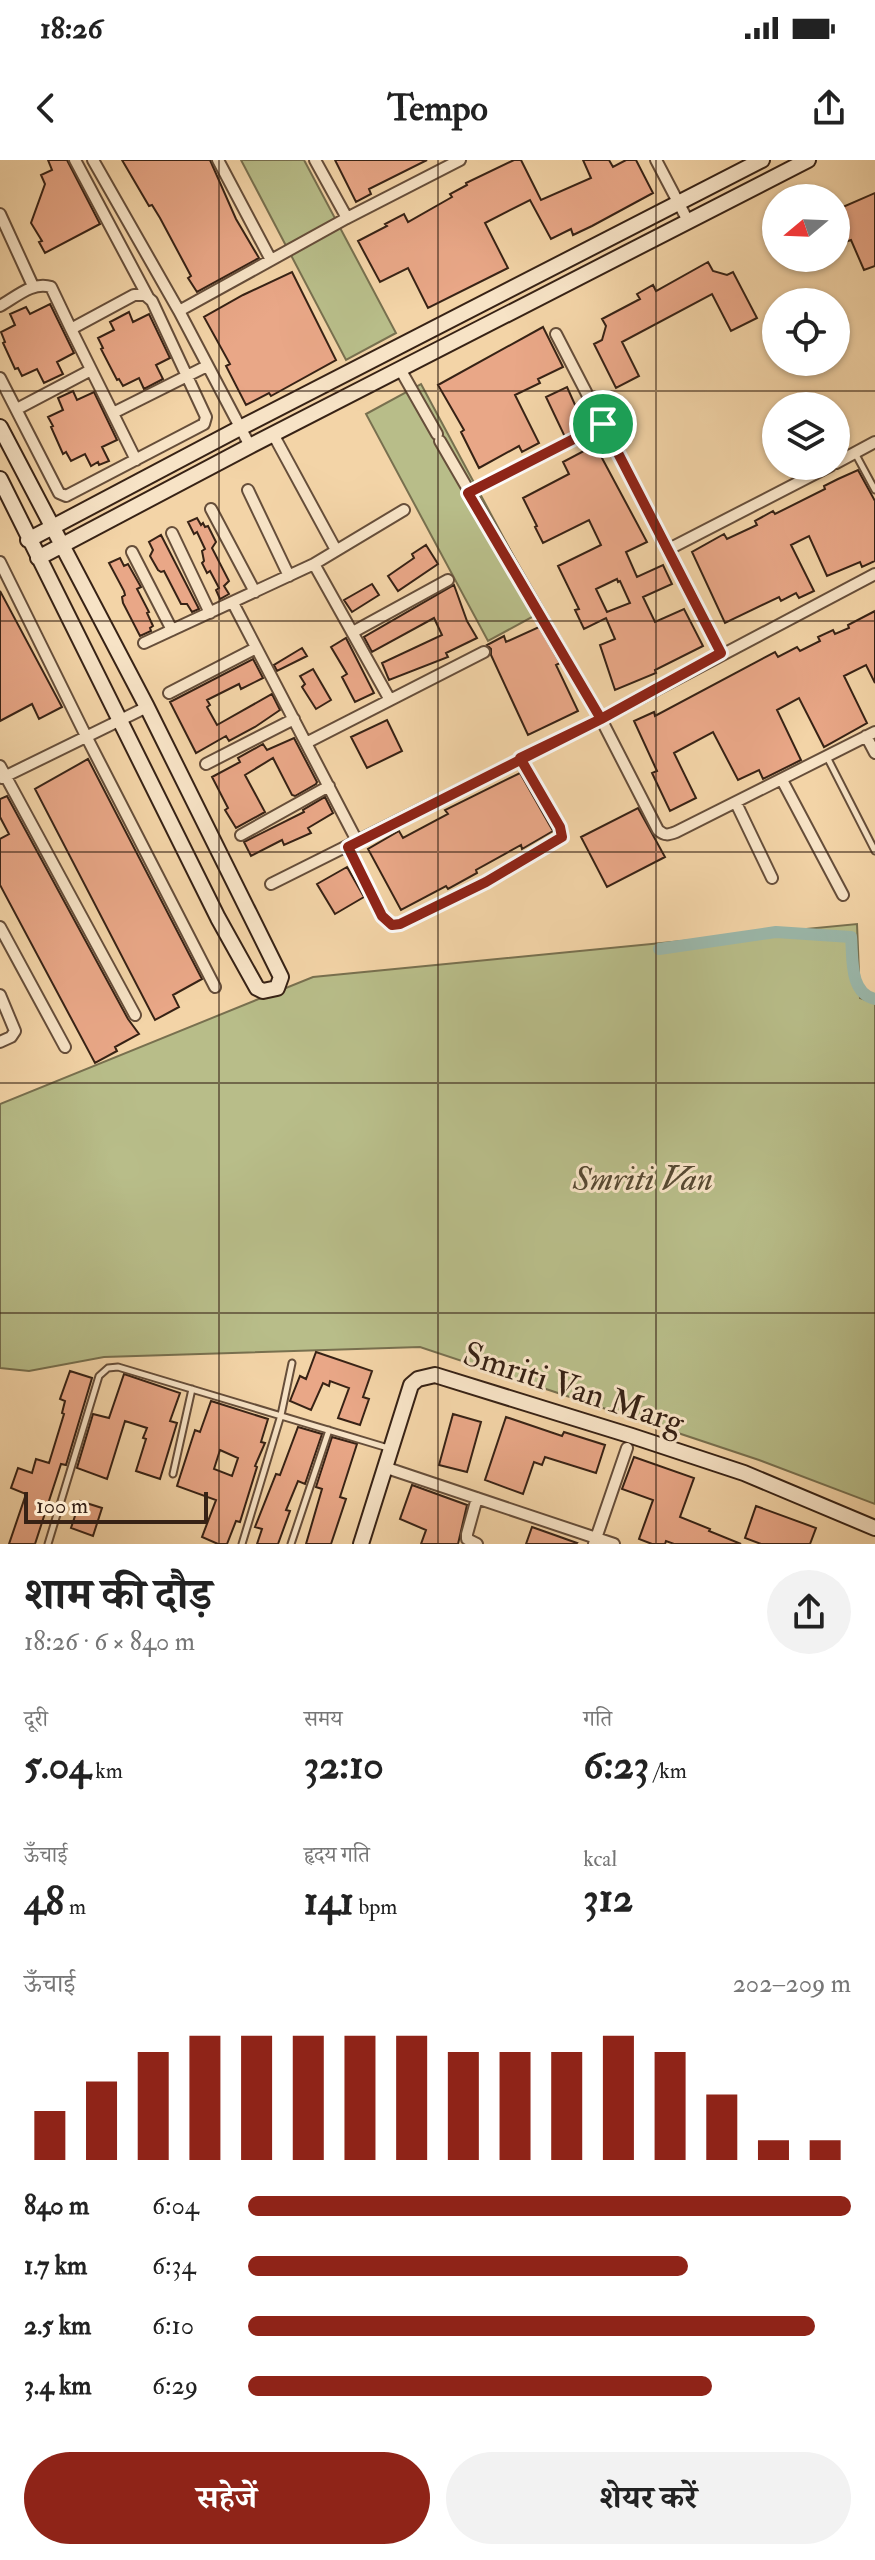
<!DOCTYPE html>
<html lang="hi">
<head>
<meta charset="utf-8">
<style>
	:root { --surface:#fff; --page:#f2f2f2; --text:#222; --muted:#767676; --accent:#8f2418 }
	body { margin:0; font-family:"IM FELL Double Pica","Noto Serif Devanagari",serif; background:var(--page); color:var(--text); height:100vh; display:flex; flex-direction:column; font-size:30px; white-space:nowrap }
	* { box-sizing:border-box; margin:0 }
	p { font-size:26px; color:var(--muted) }
	.icon { flex:none; width:44px; height:44px; fill:none; stroke:currentColor; stroke-width:2; stroke-linecap:round; stroke-linejoin:round }
	.map { position:relative; height:1384px; overflow:hidden }
	.panel { display:flex; flex-direction:column; background:var(--surface); flex:1 }
	.panel>* { flex:none }
	.needle { width:52px; rotate:251deg }
	.buttons { position:absolute; left:762px; top:24px; display:grid; gap:16px }
	.buttons a { display:grid; place-items:center; width:88px; height:88px; border-radius:50%; background:var(--surface); box-shadow:0 2px 6px #0004; font-size:40px }
	.scale { position:absolute; left:24px; bottom:20px; width:184px; box-sizing:border-box; padding-left:8px; border:4px solid #372215; border-top:0; font-size:22px; line-height:28px; white-space:nowrap; color:#372215; -webkit-text-stroke:6px #f7e3c6; paint-order:stroke }
	.pin { position:absolute; display:grid; place-items:center; width:68px; height:68px; color:#fff; margin:-34px; border:4px solid #fff; border-radius:50%; box-shadow:0 2px 8px #0007 }
	.round { display:grid; place-items:center; flex:none; width:84px; height:84px; border-radius:42px; background:var(--page) }
	.summary { display:flex; align-items:center; justify-content:space-between; height:136px; padding:0 24px }
	h1 { font-size:44px; font-weight:700; line-height:60px }
	.metrics { display:grid; grid-template-columns:repeat(3,1fr); gap:12px; height:136px; padding:8px 24px }
	.metrics div { display:grid; align-content:center }
	.metrics b { font-size:40px; font-weight:700 }
	.metrics small { font-size:22px; font-weight:400 }
	.metrics p { font-size:22px }
	.chart { height:224px; padding:16px 24px }
	.chart p { display:flex; justify-content:space-between }
	.chart svg { width:100%; height:144px; margin-top:8px; stroke:var(--accent); stroke-width:6 }
	.cta { display:flex; gap:16px; margin-top:auto; padding:16px 24px }
	.cta a { flex:1; height:92px; border-radius:48px; background:var(--accent); color:#fff; font-size:32px; font-weight:700; line-height:92px; text-align:center }
	.cta a+a { background:var(--page); color:var(--text) }
	ul { padding:0 24px; list-style:none; font-size:26px }
	li { display:grid; grid-template-columns:128px 96px 1fr; align-items:center; height:60px }
	li i { height:20px; border-radius:10px; background:var(--accent) }
	.status { display:flex; justify-content:space-between; align-items:center; height:56px; padding:0 40px; background:var(--surface); direction:ltr }
	.status svg { height:22px; fill:currentColor }
	header { display:flex; justify-content:space-between; align-items:center; height:104px; padding:0 24px; background:var(--surface); font-size:36px; font-weight:700 }
	.map>svg:first-child { display:block }
	.green { fill:#b8bd89; stroke:#78704f; stroke-width:2 }
	.lines { fill:none; stroke-linecap:round; stroke-linejoin:round }
	.canal { stroke:#9bb8ab; stroke-width:12 }
	.building { fill:#e9a787; stroke:#372215; stroke-width:2; fill-rule:evenodd }
	.lane-casing { stroke:#664e3a; stroke-width:9 }
	.street-casing { stroke:#664e3a; stroke-width:14 }
	.secondary-casing { stroke:#372215; stroke-width:18 }
	.lane { stroke:#f7e3c6; stroke-width:5 }
	.street { stroke:#f7e3c6; stroke-width:10 }
	.secondary { stroke:#f7e3c6; stroke-width:14 }
	.route-casing { stroke:#fff; stroke-width:16 }
	.route { stroke:#8f2418; stroke-width:10 }
	.grid { fill:none; stroke:#372215; stroke-width:2; stroke-opacity:0.55 }
	.labels { text-anchor:middle; stroke-width:6; stroke-linejoin:round; paint-order:stroke }
	.park-label { font-size:34px; font-style:italic; fill:#574932; stroke:#f7e3c6 }
	.street-label { font-size:34px; fill:#372215; stroke:#f7e3c6 }
</style>
</head>
<body>
<div class="status"><b>18:26</b><svg viewBox="0 0 49 12"><path d="M0 12V9h3v3zM5 12V6h3v6zM10 12V3h3v9zM15 12V0h3v12zM26 1h20v11H26zM47 4h2v5h-2z"/></svg></div>
<header><svg class="icon" aria-label="back" viewBox="0 0 24 24"><path d="M15 5l-7 7 7 7"/></svg>Tempo<svg class="icon" aria-label="share" viewBox="0 0 24 24"><path d="M12 15V3M7 8l5-5 5 5M5 13v7h14v-7"/></svg></header>
<div class="map">
<svg width="875" height="1384" viewBox="0 0 875 1384">
	<rect width="100%" height="100%" fill="#f3d4a7"/>
	<filter id="stains"><feTurbulence type="fractalNoise" baseFrequency=".0025" numOctaves="4"/><feColorMatrix values="0 0 0 0 .2 0 0 0 0 .09 0 0 0 0 .02 0 0 0 .5 -.17"/></filter>
	<radialGradient id="worn" r=".72"><stop offset=".6" stop-color="#630" stop-opacity="0"/><stop offset="1" stop-color="#630" stop-opacity=".3"/></radialGradient>
	<path class="green" d="M241 0H304L396 173 346 200Z
		M421 224 543 451 488 481 366 254Z
		M857 764 860 838 875 843V1344L759 1300 420 1187 104 1197 29 1211 0 1208V944L313 817Z"/>
	<g class="lines">
		<path class="canal" d="M659 789 776 772 851 777C853 798 849 833 875 839"/>
	</g>
	<path class="building" d="M48 0H67L100 64 45 93 39 82 42 81 31 63 45 24 41 15 52 10Z
		M122 0H210L236 59 259 98 197 132 188 118 191 116 160 58 152 45 149 46Z
		M335 0H427L369 29 371 34 356 42Z
		M514 0H521L541 40 591 18 583 0H609L613 7 626 0H636L653 33 592 66 573 75 571 69 551 79 530 40 485 63 508 108 428 148 408 108 380 122 358 81 387 66 385 64 404 54 408 62 452 37 450 34 467 25 466 23Z
		M875 33V106L864 110 851 80 845 82 836 62V50Z
		M708 102 713 111 727 115 733 112 757 158 731 171 712 134 622 182 639 216 616 228 594 184 602 180 606 166 602 159 640 139 637 134 653 125 656 131Z
		M292 112 336 200 271 236 269 233 246 245 226 206 230 204 204 157 243 135Z
		M50 144 74 193 57 202 63 214 44 223 37 209 22 216 18 208 15 209 3 183 5 182 1 172 15 165 10 154 26 147 30 154Z
		M129 152 133 162 149 154 170 198 156 205 163 219 144 229 139 218 123 226 119 219 117 220 101 189 103 188 98 178 114 170 110 162Z
		M543 167 563 207 538 219 540 223 515 235 539 283 522 292 519 286 479 308 461 272 464 270 438 225Z
		M567 227 585 267 565 277 546 237Z
		M73 231 77 240 94 232 117 280 102 287 109 301 99 305 98 302 91 306 85 294 71 301 66 292 63 294 51 267 53 266 48 257 63 250 58 238Z
		M595 285 647 382 626 392 637 417 663 405 672 424 643 437 655 462 684 449 703 486 655 510 656 513 615 530 600 485 615 479 606 458 584 469 575 450 579 449 558 406 601 385 589 360 543 383 535 367 537 366 523 338 569 314 563 302ZM617 419 618 422 620 421 630 443 607 452 596 429Z
		M858 310 875 341V401L862 407 860 402 827 416 809 376 791 385 814 431 799 438 796 433 781 441 779 437 725 463 692 392 724 374 727 379 757 365 755 361 773 351 775 354 825 329 824 326 838 319Z
		M197 358 201 365 203 363 205 367 208 366 216 382 212 388 229 421 224 426 229 434 220 439 216 430 219 428 210 411 207 413 202 403 204 401 202 391 205 389 197 372 194 374 188 362Z
		M161 375 199 449 192 452 187 444H181L164 411 161 412 158 410 150 396 153 390 149 382Z
		M426 385 438 404 398 431 388 416 414 398 412 394Z
		M120 398 124 406 128 404 141 427 137 429 149 452 147 453 153 466 150 468 151 471 140 476 123 443 122 437 125 435 124 431 109 403Z
		M372 424 379 435 352 452 344 440Z
		M454 425 467 461 477 478 446 493 448 497 389 520 382 503 442 475 434 458 372 492 364 477Z
		M0 431 62 547 39 559 32 544 0 561Z
		M875 451V523L866 505 844 516 867 563 824 587 799 538 777 550 801 600 763 619 759 610 738 620 713 572 674 593 696 638 670 651 652 613 657 611 634 561 654 552 655 556 775 492 778 497 797 487 800 491 820 481 818 477 833 470 835 474 849 468 848 465Z
		M539 467 560 503 556 505 578 551 528 575 491 495V489L487 485 504 476 506 482Z
		M346 478 374 533 355 542 342 517 347 514 331 487Z
		M302 488 307 496 277 511 274 505Z
		M253 499 263 518 241 529 239 524 207 540 210 545 207 547 217 565 272 534 280 550 255 567 229 581 226 576 196 593 170 542Z
		M313 509 331 540 316 549 302 527 305 524 300 516Z
		M387 560 402 591 367 608 351 577Z
		M294 578 317 622 316 624 295 636 292 635 273 598 245 615 265 652 236 668 225 650 228 648 212 617 240 602 238 598 263 584 267 590Z
		M88 599 202 819 173 835 179 847 155 860 35 629Z
		M520 613 553 671 522 689 521 685 476 710 477 713 448 729 446 726 401 750 368 689 399 671 403 678 448 654 445 650Z
		M7 636 128 859 139 874 115 887 117 891 95 903 0 725V679L9 674 0 657V639Z
		M325 637 333 653 308 668 311 673 284 685 282 680 251 696 244 682 304 652 303 650Z
		M638 648 665 697 607 727 581 677Z
		M347 707 364 737 335 754 317 724Z
		M316 1192 372 1211 363 1237 369 1239 360 1265 338 1258 349 1228 330 1221 329 1226 323 1223 311 1250 290 1241 300 1216 306 1219Z
		M70 1211 92 1218 66 1305 61 1304 35 1384H9L26 1334 11 1328 18 1308 32 1313 36 1299 49 1303 64 1254 62 1253 65 1241 60 1239Z
		M124 1214 180 1233 170 1261 177 1263 160 1319 136 1311 146 1279 143 1278 147 1268 125 1261 107 1319 77 1308 93 1254 109 1258Z
		M211 1241 268 1259 261 1282 265 1283 255 1306 257 1307 240 1362 236 1361 227 1384H218L202 1377 216 1340 177 1326 195 1270 200 1272ZM220 1290 238 1298 232 1316 214 1309Z
		M453 1254 481 1262 467 1312 439 1305Z
		M506 1257 562 1276 564 1272 605 1285 596 1313 545 1297 542 1305 534 1302 523 1334 485 1320Z
		M298 1267 322 1274 305 1324 298 1321 286 1350 290 1351 278 1384H257L262 1369 255 1367 276 1314 280 1315Z
		M332 1277 357 1284 340 1337 346 1339 331 1384H306L322 1329 316 1327Z
		M634 1297 694 1318 680 1357 710 1369 709 1371 741 1384H674L666 1381 665 1384H652L639 1379 653 1340 622 1329Z
		M412 1325 467 1345 458 1384H421L426 1370 400 1359Z
		M80 1341 102 1348 93 1376 71 1368Z
		M756 1346 816 1368 810 1384H761L745 1378Z
		M532 1367 577 1383 576 1384H526Z"/>
	<g class="lines">
		<defs>
			<path id="lane" d="M855 293 875 330
				M469 333 603 264
				M827 597 875 691
				M173 1314 192 1229
				M48 1384 99 1216 108 1208 118 1207 388 1288
				M242 1384 281 1255 292 1203
				M291 1384 329 1270"/>
			<path id="street" d="M75 0 148 137
				M93 0 179 151 250 286
				M218 0 271 100
				M315 0 347 58
				M656 0 688 61
				M0 54 33 126
				M0 146C16 137 33 121 51 127L71 169 134 135H145L152 141 206 257 204 264 66 336 59 333 0 218
				M179 151 347 58 460 0
				M71 169 136 300
				M556 174 721 493
				M400 209 437 274
				M17 249 91 210
				M113 253 207 206
				M273 274 336 390
				M440 281 601 559 658 670C665 676 668 675 676 672L875 572
				M836 303 875 282
				M248 330 289 416
				M211 349 255 432
				M172 373 210 453
				M667 390 830 306
				M132 392 172 470
				M0 402 86 576 215 827
				M314 404 390 540
				M233 443 357 681
				M353 472 448 420
				M144 483 314 404 404 350
				M169 533 256 488
				M866 576 875 593
				M306 583 484 492
				M206 604 294 559
				M0 606 135 855
				M2 618 147 547
				M782 620 843 735
				M736 643 772 718
				M241 675 329 626
				M348 687 382 756 392 765 400 764 486 722 562 677 560 667 520 598
				M271 724 601 559 875 414
				M0 767 65 887
				M0 835 15 871 11 877 0 882
				M384 1307 614 1384
				M477 1384 467 1379V1374L477 1338
				M594 1384 627 1288"/>
			<path id="secondary" d="M0 267 147 547 281 817 277 828 263 831 257 828 218 758 0 319
				M28 380 240 268 762 0
				M38 398 250 286 808 0
				M361 1384 411 1225 418 1219 435 1215 632 1276 744 1313 875 1368"/>
		</defs>
		<use href="#lane" class="lane-casing"/>
		<use href="#street" class="street-casing"/>
		<use href="#secondary" class="secondary-casing"/>
		<use href="#lane" class="lane"/>
		<use href="#street" class="street"/>
		<use href="#secondary" class="secondary"/>
	</g>
	<g class="lines">
		<defs>
			<path id="route" d="M603 264 721 493 601 559 348 687 382 756 392 765 400 764 486 722 562 677 560 667 520 598 601 559 468 333 603 264"/>
		</defs>
		<use href="#route" class="route-casing"/>
		<use href="#route" class="route"/>
	</g>
	<path class="grid" d="M219 0V1384M438 0V1384M656 0V1384M0 231H875M0 461H875M0 692H875M0 923H875M0 1153H875"/>
	<g class="labels">
		<g class="park-label">
			<text x="643" y="1030">Smriti Van</text>
		</g>
		<g class="street-label">
			<text transform="translate(574 1227) rotate(18)" y="12">Smriti Van Marg</text>
		</g>
	</g>
	<rect width="100%" height="100%" filter="url(#stains)"/>
	<rect width="100%" height="100%" fill="url(#worn)"/>
</svg>
<div class="buttons">
<a><svg class="needle" viewBox="-14 -14 28 28"><path d="M0-13l5 13h-10z" fill="#e53935"/><path d="M0 13l5-13h-10z" fill="#767676"/></svg></a>
<a><svg class="icon" aria-label="locate" viewBox="0 0 24 24"><circle cx="12" cy="12" r="6"/><path d="M12 2v4M12 18v4M2 12h4M18 12h4"/></svg></a>
<a><svg class="icon" aria-label="layers" viewBox="0 0 24 24"><path d="M12 4l9 5-9 5-9-5zM3 14l9 5 9-5"/></svg></a>
</div>
<div class="scale">100 m</div>
<div class="pin" style="left:603px;top:264px;background:#1e9e55"><svg class="icon" aria-label="arrive" viewBox="0 0 24 24"><path d="M6 21V4h12l-3 4 3 4H6"/></svg></div>
</div>
<section class="panel">
<div class="summary"><div><h1>शाम की दौड़</h1><p>18:26 · 6 × 840 m</p></div><a class="round"><svg class="icon" aria-label="share" viewBox="0 0 24 24"><path d="M12 15V3M7 8l5-5 5 5M5 13v7h14v-7"/></svg></a></div>
<div class="metrics">
<div><p>दूरी</p><b>5.04<small> km</small></b></div>
<div><p>समय</p><b>32:10</b></div>
<div><p>गति</p><b>6:23<small> /km</small></b></div>
</div>
<div class="metrics">
<div><p>ऊँचाई</p><b>48<small> m</small></b></div>
<div><p>हृदय गति</p><b>141<small> bpm</small></b></div>
<div><p>kcal</p><b>312</b></div>
</div>
<div class="chart"><p><span>ऊँचाई</span>202–209 m</p>
<svg viewBox="0 0 160 44" preserveAspectRatio="none"><path d="M5 44V29M15 44V20M25 44V11M35 44V6M45 44V6M55 44V6M65 44V6M75 44V6M85 44V11M95 44V11M105 44V11M115 44V6M125 44V11M135 44V24M145 44V38M155 44V38"/></svg>
</div>
<ul>
<li><b>840 m</b>6:04<i style="width:100%"></i></li>
<li><b>1.7 km</b>6:34<i style="width:73%"></i></li>
<li><b>2.5 km</b>6:10<i style="width:94%"></i></li>
<li><b>3.4 km</b>6:29<i style="width:77%"></i></li>
</ul>
<div class="cta"><a>सहेजें</a><a>शेयर करें</a></div>
</section>
</body>
</html>
